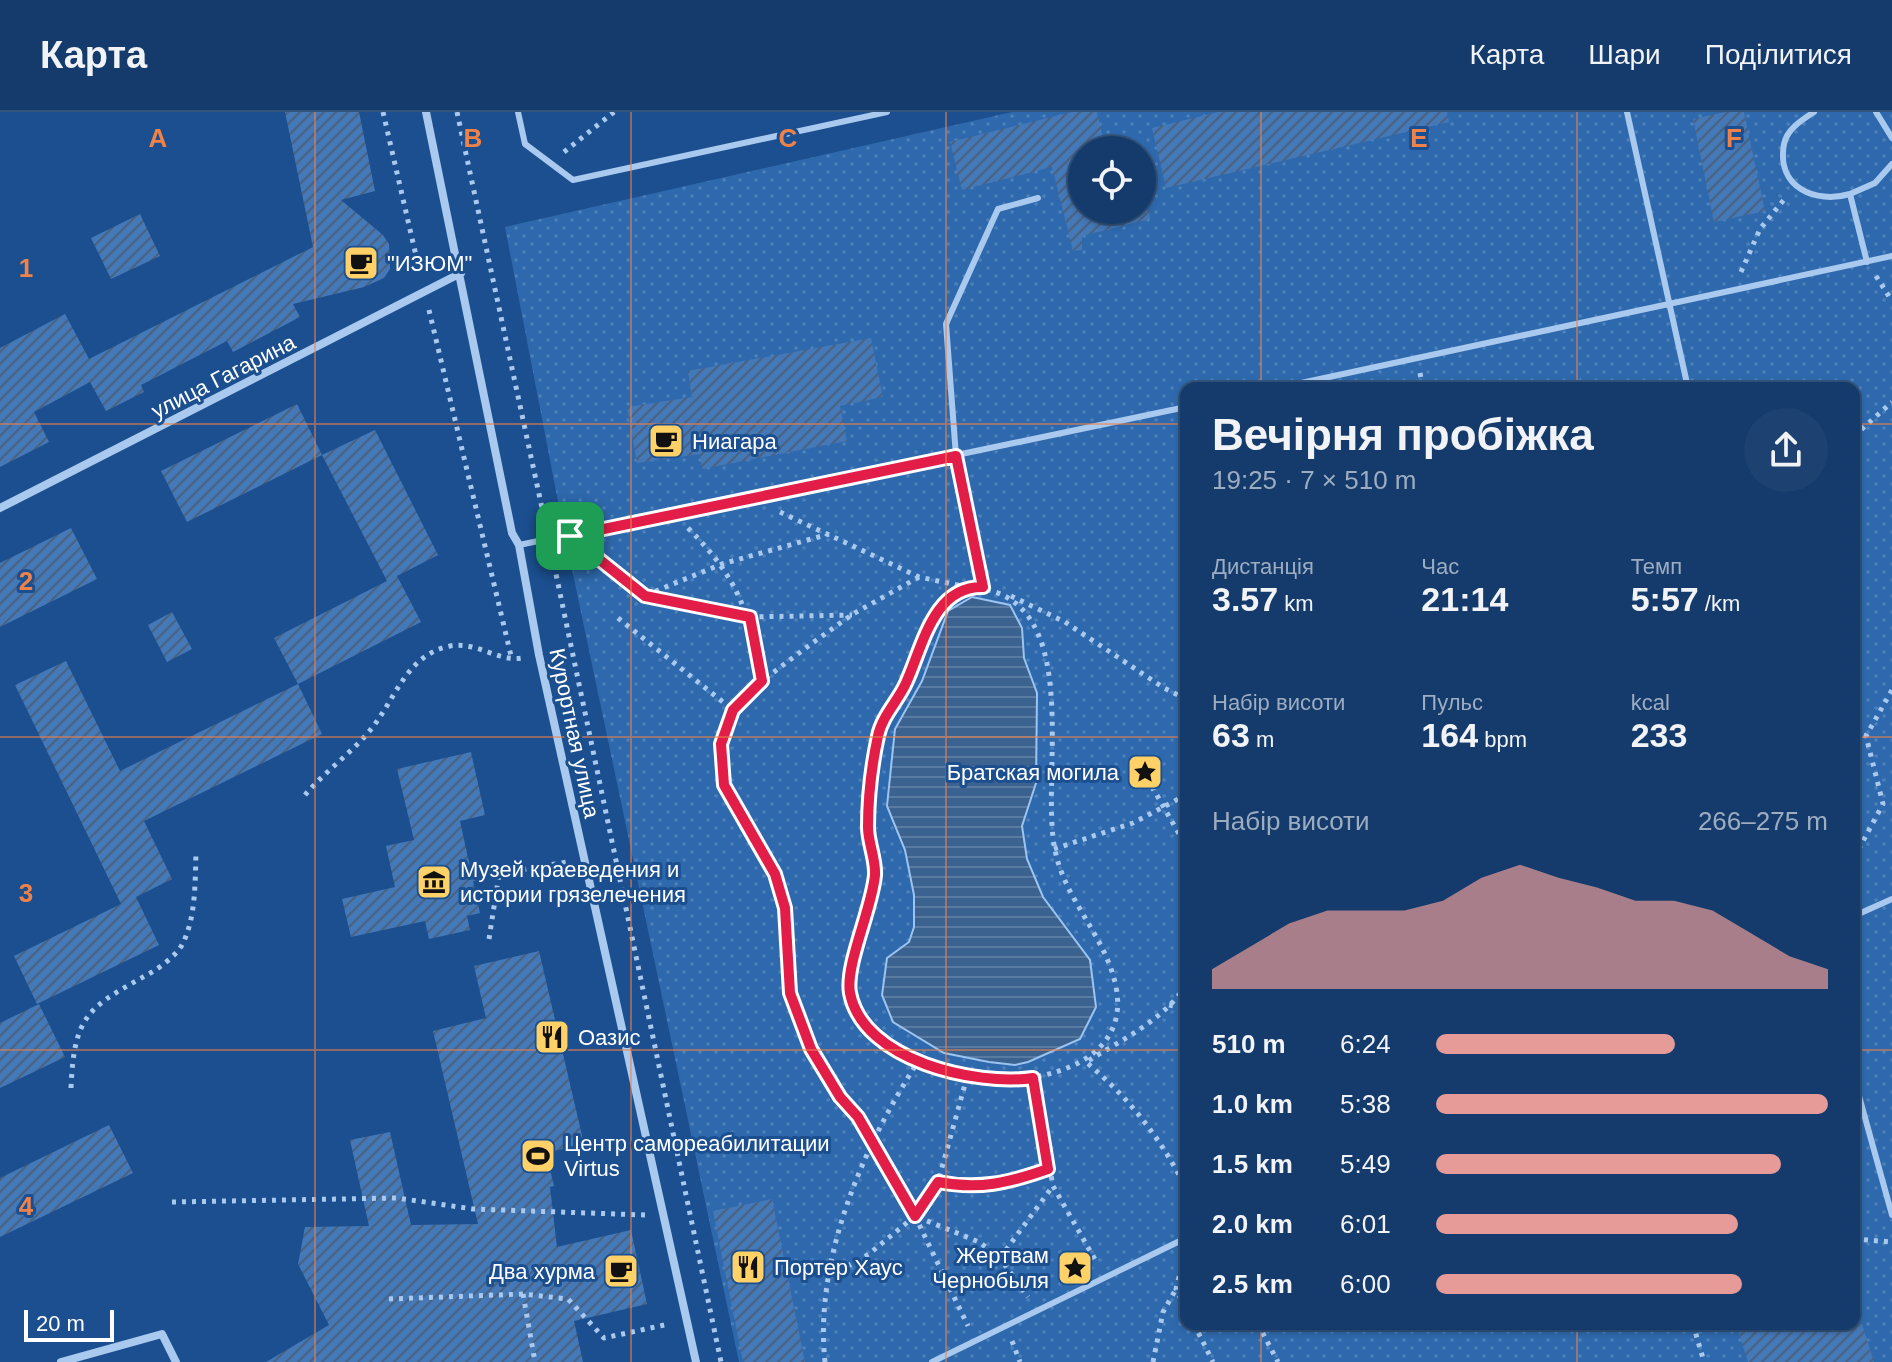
<!DOCTYPE html>
<html lang="uk">
<head>
<meta charset="utf-8">
<style>
	:root { --surface:#143b6b; --page:#1d4271; --text:#f1f3f6; --muted:#9dadc1; --line:#33557e; --accent:#e69b98 }
	body { margin:0; font-family:Arial,sans-serif; background:var(--page); color:var(--text); height:100vh; display:flex; flex-direction:column; font-size:30px; white-space:nowrap }
	* { box-sizing:border-box; margin:0 }
	p { font-size:26px; color:var(--muted) }
	.icon { flex:none; width:44px; height:44px; fill:none; stroke:currentColor; stroke-width:2; stroke-linecap:round; stroke-linejoin:round }
	.map { position:relative; flex:1; overflow:hidden }
	.panel { position:absolute; left:1180px; top:270px; width:680px; height:948px; display:flex; flex-direction:column; background:var(--surface); border-radius:16px; box-shadow:0 2px 6px #0004,0 0 0 2px var(--line) }
	.panel>* { flex:none }
	.fabs { position:absolute; left:1068px; top:24px; display:grid; gap:16px }
	.fabs a { display:grid; place-items:center; width:88px; height:88px; border-radius:50%; background:var(--surface); box-shadow:0 2px 6px #0004,0 0 0 2px var(--line); font-size:40px }
	.scale { position:absolute; left:24px; bottom:20px; width:90px; box-sizing:border-box; padding-left:8px; border:4px solid #fff; border-top:0; font-size:22px; line-height:28px; white-space:nowrap; color:#fff; -webkit-text-stroke:6px #1b4f8f; paint-order:stroke }
	.pin { position:absolute; display:grid; place-items:center; width:68px; height:68px; color:#fff; margin:-34px; border-radius:16px; box-shadow:0 4px 12px #0006 }
	.round { display:grid; place-items:center; flex:none; width:84px; height:84px; border-radius:42px; background:var(--page) }
	.overview { display:flex; align-items:center; justify-content:space-between; height:136px; padding:0 32px }
	h1 { font-size:44px; font-weight:700; line-height:60px }
	.metrics { display:grid; grid-template-columns:repeat(3,1fr); gap:12px; height:136px; padding:8px 32px }
	.metrics div { display:grid; align-content:center }
	.metrics b { font-size:34px; font-weight:700 }
	.metrics small { font-size:22px; font-weight:400 }
	.metrics p { font-size:22px }
	.chart { height:224px; padding:16px 32px }
	.chart p { display:flex; justify-content:space-between }
	.chart svg { width:100%; height:144px; margin-top:8px; fill:var(--accent); opacity:.7 }
	ul { padding:0 32px; list-style:none; font-size:26px }
	li { display:grid; grid-template-columns:128px 96px 1fr; align-items:center; height:60px }
	li i { height:20px; border-radius:10px; background:var(--accent) }
	header { display:flex; align-items:center; gap:48px; box-sizing:border-box; height:112px; padding:0 40px; background:var(--surface); border-bottom:2px solid var(--line) }
	header strong { font-size:38px }
	nav { display:flex; gap:44px; margin-inline-start:auto; font-size:28px }
	.map>svg:first-child { display:block }
	.park { fill:url(#park-dots); fill-rule:evenodd }
	.water { fill:url(#water-rules); stroke:#9cc4f0; stroke-width:2 }
	.building { fill:url(#building-hatch) }
	.lines { fill:none; stroke-linecap:round; stroke-linejoin:round }
	.path { stroke:#a9c9ee; stroke-width:5; stroke-dasharray:4 6; stroke-linecap:butt }
	.lane { stroke:#a9c9ee; stroke-width:6 }
	.street { stroke:#a9c9ee; stroke-width:8 }
	.route-casing { stroke:#fff; stroke-width:16 }
	.route { stroke:#e11d48; stroke-width:10 }
	.grid { fill:none; stroke:#ee8249; stroke-width:2; stroke-opacity:0.55 }
	.labels { text-anchor:middle; stroke-width:6; stroke-linejoin:round; paint-order:stroke }
	.poi-label { font-size:22px; fill:#fff; stroke:#1b4f8f; text-anchor:start }
	.street-label { font-size:22px; fill:#fff; stroke:#1b4f8f }
	.grid-label { font-size:26px; text-anchor:middle; font-weight:bold; fill:#ee8249; stroke:#1b4f8f; stroke-width:6; stroke-linejoin:round; paint-order:stroke }
</style>
</head>
<body>
<header>
<strong>Карта</strong>
<nav><a>Карта</a><a>Шари</a><a>Поділитися</a></nav>
</header>
<div class="map">
<svg width="1892" height="1250" viewBox="0 0 1892 1250">
	<defs>
		<pattern id="park-dots" width="8" height="8" patternUnits="userSpaceOnUse" patternTransform="scale(2)"><rect width="8" height="8" fill="#2e69ad"/><path d="M2 2h.1M6 6h.1" fill="none" stroke="#4d80b9" stroke-width="1.8" stroke-linecap="round"/></pattern>
		<pattern id="water-rules" width="6" height="5" patternUnits="userSpaceOnUse" patternTransform="scale(2)"><rect width="6" height="5" fill="#3c6290"/><path d="M0 2.5h6" fill="none" stroke="#597aa1"/></pattern>
		<pattern id="building-hatch" width="6" height="6" patternUnits="userSpaceOnUse" patternTransform="scale(2)"><rect width="6" height="6" fill="#4478b7"/><path d="M-1 1l2-2M0 6l6-6M5 7l2-2" fill="none" stroke="#486282"/></pattern>
	</defs>
	<rect width="100%" height="100%" fill="#1b4f8f"/>
	<path class="park" d="M1012 0H1892V1250H739L562 410 505 115ZM1082 38H1142V98H1082ZM1186 276H1854V1212H1186Z"/>
	<path class="water" d="M972 485 1010 493 1022 516 1024 546 1037 581 1036 671 1022 714 1027 747 1043 785 1090 848 1096 895 1080 927 1028 950 1015 953 989 950 944 941 893 910 882 883 887 846 909 830 914 815V783L905 738 887 694 895 617 922 569 948 499Z"/>
	<path class="building" d="M285 0H359L375 79 341 88 383 123 389 132 390 157 384 166 364 175 293 192 300 205 233 240 227 229 141 273 144 280 106 299 90 270 34 300 49 330 0 355V236L65 202 89 247 313 135Z
		M1072 0H1097L1106 38H1082V98H1149L1150 107 1082 124V138L1073 139 1052 55 962 78 950 30Z
		M1218 0H1447L1449 10 1166 76 1152 16Z
		M1726 0H1744L1765 99 1714 110 1693 7Z
		M140 102 160 144 111 167 91 126Z
		M871 226 883 285 840 294 847 329 702 357 700 342 637 351 627 295 692 285 688 259Z
		M297 292 322 343 187 410 161 359Z
		M375 318 438 443 397 464 421 510 298 572 274 526 387 469 322 343Z
		M71 416 97 467 0 515V451Z
		M172 500 192 537 167 550 148 513Z
		M66 549 120 659 298 572 322 622 144 709 172 767 136 785 159 833 37 892 14 844 121 792 15 573Z
		M471 640 485 703 460 709 480 801 467 804 470 818 429 827 425 809 351 825 342 787 395 775 386 734 414 728 397 657Z
		M539 839 584 1032 546 1041 554 1074 550 1075 557 1135 631 1118 647 1192 574 1209 583 1250H266L329 1213 298 1152 305 1115 369 1114 350 1028 390 1020 411 1113 478 1112 433 919 486 906 474 854Z
		M39 892 65 945 0 976V911Z
		M109 1013 133 1061 0 1125V1066Z
		M772 1087 792 1186 805 1250H743L713 1099Z
		M1736 1212H1862L1874 1250H1748Z"/>
	<g class="lines">
		<path class="path" d="M383 0 420 161
			M457 0 545 410
			M564 40 614 0
			M1741 160 1760 117 1787 84
			M1876 164 1892 189
			M429 198 512 548
			M1420 261 1423 276
			M1854 324 1892 290
			M959 360 983 475
			M780 400 919 465 967 475
			M688 416C739 467 749 500 762 569
			M587 439 645 484 750 505 852 503
			M552 443 721 1250
			M919 465 853 502 811 532 762 569 733 598 721 632 724 673 775 762 785 796 790 881 811 937 840 985 858 1005 915 1104 979 1130 1000 1146 1028 1185
			M967 475C1089 479 1039 661 1055 738 1065 789 1106 824 1116 875 1132 956 1029 975 971 966 942 961 914 945 889 932 819 896 868 825 874 768 876 751 869 735 868 718 867 693 872 648 878 623 882 605 896 590 905 573 924 536 928 497 967 475Z
			M646 483 722 452 829 422
			M1011 484 1065 510 1164 576 1186 587
			M618 506 733 598
			M1854 621 1866 624
			M1147 666 1186 734
			M305 683C326 658 356 638 375 612 397 582 409 542 450 534 477 529 497 550 522 546
			M1054 737 1133 711 1186 683
			M1854 746 1883 692 1866 624 1892 578
			M473 766 567 750
			M489 827 500 756
			M1186 873C1164 908 1120 929 1086 950 1129 986 1160 1025 1186 1076
			M1169 893 1186 896
			M967 965 938 1070 915 1104 968 1214
			M1033 966 1053 1074 1097 1151
			M71 976C74 900 90 895 152 860 162 854 178 842 183 831 196 804 195 770 196 740
			M938 1070C979 1077 1008 1071 1048 1057
			M172 1090 397 1086 473 1097 645 1103
			M1854 1127 1892 1130
			M1184 1145 1176 1177 1186 1197
			M1000 1146 1053 1074
			M830 1164 869 1142 915 1104
			M523 1182 535 1250
			M389 1187 523 1182 568 1187 604 1226 669 1212
			M1194 1212 1213 1250
			M1258 1212 1278 1250
			M1693 1212 1704 1250
			M1012 1229 1020 1250
			M825 1250C814 1146 864 1033 919 948
			M1153 1250 1163 1200 1176 1177"/>
		<path class="lane" d="M518 0 525 32 573 68 887 0
			M1627 0 1688 276
			M1814 0C1802 8 1787 17 1784 32 1776 76 1816 92 1850 82
			M1876 0 1892 26
			M1867 150 1850 82 1875 71 1892 52
			M1278 276 1892 144
			M956 344 946 212 998 97 1038 86
			M570 424 1186 295
			M519 433 548 427
			M1854 804 1892 787
			M1854 966 1892 1103
			M932 1250 1186 1126"/>
		<path class="street" d="M426 0 512 421 519 433 539 543 696 1250
			M0 396 461 161
			M61 1250 162 1222 176 1250"/>
	</g>
	<g class="lines">
		<defs>
			<path id="route" d="M956 344 983 475C933 474 923 534 906 571 898 589 882 604 878 624 872 652 868 687 868 715 868 731 876 747 875 763 872 797 845 853 850 881 863 949 976 974 1033 966L1048 1057C1008 1071 979 1078 938 1070L915 1104 858 1005 840 985 811 937 790 881 785 796 775 762 724 673 721 632 733 598 762 569 750 505 645 484 570 424Z"/>
		</defs>
		<use href="#route" class="route-casing"/>
		<use href="#route" class="route"/>
	</g>
	<path class="grid" d="M315 0V1250M631 0V1250M946 0V1250M1261 0V276M1577 0V276M0 312H1186M1854 312H1892M0 625H1186M1854 625H1892M0 938H1186M1854 938H1892M1261 1212V1250M1577 1212V1250"/>
	<defs>
		<symbol id="cafe-square" viewBox="-11 -11 22 22"><rect x="-9" y="-9" width="18" height="18" rx="4" fill="#ffd166" stroke="#1b4f8f"/><path d="M-5.5-4.5H6V0H3Q3 3.5 0 3.5H-2.5Q-5.5 3.5-5.5 0ZM3-3.2v2h1.7v-2ZM-6 4.5H4V6H-6Z" fill="#111"/></symbol>
		<symbol id="sight-square" viewBox="-11 -11 22 22"><rect x="-9" y="-9" width="18" height="18" rx="4" fill="#ffd166" stroke="#1b4f8f"/><path d="M0-6L1.8-2.2L6-1.7L2.9 1.2L3.7 5.4L0 3.3L-3.7 5.4L-2.9 1.2L-6-1.7L-1.8-2.2Z" fill="#111"/></symbol>
		<symbol id="museum-square" viewBox="-11 -11 22 22"><rect x="-9" y="-9" width="18" height="18" rx="4" fill="#ffd166" stroke="#1b4f8f"/><path d="M0-6L6-3V-2H-6V-3ZM-5-1h2V3h-2ZM-1-1h2V3h-2ZM3-1h2V3H3ZM-6 4H6V6H-6Z" fill="#111"/></symbol>
		<symbol id="restaurant-square" viewBox="-11 -11 22 22"><rect x="-9" y="-9" width="18" height="18" rx="4" fill="#ffd166" stroke="#1b4f8f"/><path d="M-5-6h1v4h1v-4h1v4h1v-4h1v5L-1.5 .5V6h-2V.5L-5-1ZM5-6V6H3V1.5H1.5Q1.5-4 5-6Z" fill="#111"/></symbol>
		<symbol id="stadium-square" viewBox="-11 -11 22 22"><rect x="-9" y="-9" width="18" height="18" rx="4" fill="#ffd166" stroke="#1b4f8f"/><path d="M0-5a6.5 5 0 1 0 0 10a6.5 5 0 1 0 0-10ZM-3.5-1.8h7v3.6h-7Z" fill="#111"/></symbol>
	</defs>
	<g fill-rule="evenodd">
		<use href="#cafe-square" x="341" y="131" width="40" height="40"/>
		<use href="#cafe-square" x="646" y="309" width="40" height="40"/>
		<use href="#sight-square" x="1125" y="640" width="40" height="40"/>
		<use href="#museum-square" x="414" y="750" width="40" height="40"/>
		<use href="#restaurant-square" x="532" y="905" width="40" height="40"/>
		<use href="#stadium-square" x="518" y="1024" width="40" height="40"/>
		<use href="#restaurant-square" x="728" y="1135" width="40" height="40"/>
		<use href="#sight-square" x="1055" y="1136" width="40" height="40"/>
		<use href="#cafe-square" x="601" y="1139" width="40" height="40"/>
	</g>
	<g class="labels">
		<g class="poi-label">
			<text x="387" y="159">"ИЗЮМ"</text>
			<text x="692" y="337">Ниагара</text>
			<text x="1119" y="668" text-anchor="end">Братская могила</text>
			<text x="460" y="765">Музей краеведения и<tspan x="460" dy="25">истории грязелечения</tspan></text>
			<text x="578" y="933">Оазис</text>
			<text x="564" y="1039">Центр самореабилитации<tspan x="564" dy="25">Virtus</tspan></text>
			<text x="1049" y="1151" text-anchor="end">Жертвам<tspan x="1049" dy="25">Чернобыля</tspan></text>
			<text x="774" y="1163">Портер Хаус</text>
			<text x="595" y="1167" text-anchor="end">Два хурма</text>
		</g>
		<g class="street-label">
			<text transform="translate(223 264) rotate(-27)" y="8">улица Гагарина</text>
			<text transform="translate(575 621) rotate(78)" y="8">Курортная улица</text>
		</g>
	</g>
	<g class="grid-label">
		<text x="158" y="35">A</text>
		<text x="473" y="35">B</text>
		<text x="788" y="35">C</text>
		<text x="1419" y="35">E</text>
		<text x="1734" y="35">F</text>
		<text x="26" y="165">1</text>
		<text x="26" y="478">2</text>
		<text x="26" y="790">3</text>
		<text x="26" y="1103">4</text>
	</g>
</svg>
<div class="fabs">
<a><svg class="icon" aria-label="locate" viewBox="0 0 24 24"><circle cx="12" cy="12" r="6"/><path d="M12 2v4M12 18v4M2 12h4M18 12h4"/></svg></a>
</div>
<div class="scale">20 m</div>
<div class="pin" style="left:570px;top:424px;background:#1e9e55"><svg class="icon" aria-label="arrive" viewBox="0 0 24 24"><path d="M6 21V4h12l-3 4 3 4H6"/></svg></div>
<section class="panel">
<div class="overview"><div><h1>Вечірня пробіжка</h1><p>19:25 · 7 × 510 m</p></div><a class="round"><svg class="icon" aria-label="share" viewBox="0 0 24 24"><path d="M12 15V3M7 8l5-5 5 5M5 13v7h14v-7"/></svg></a></div>
<div class="metrics">
<div><p>Дистанція</p><b>3.57<small> km</small></b></div>
<div><p>Час</p><b>21:14</b></div>
<div><p>Темп</p><b>5:57<small> /km</small></b></div>
</div>
<div class="metrics">
<div><p>Набір висоти</p><b>63<small> m</small></b></div>
<div><p>Пульс</p><b>164<small> bpm</small></b></div>
<div><p>kcal</p><b>233</b></div>
</div>
<div class="chart"><p><span>Набір висоти</span>266–275 m</p>
<svg viewBox="0 0 160 44" preserveAspectRatio="none"><path d="M0 44V38L10 31L20 24L30 20L40 20L50 20L60 17L70 10L80 6L90 10L100 13L110 17L120 17L130 20L140 27L150 34L160 38V44z"/></svg>
</div>
<ul>
<li><b>510 m</b>6:24<i style="width:61%"></i></li>
<li><b>1.0 km</b>5:38<i style="width:100%"></i></li>
<li><b>1.5 km</b>5:49<i style="width:88%"></i></li>
<li><b>2.0 km</b>6:01<i style="width:77%"></i></li>
<li><b>2.5 km</b>6:00<i style="width:78%"></i></li>
</ul>
</section>
</div>
</body>
</html>
